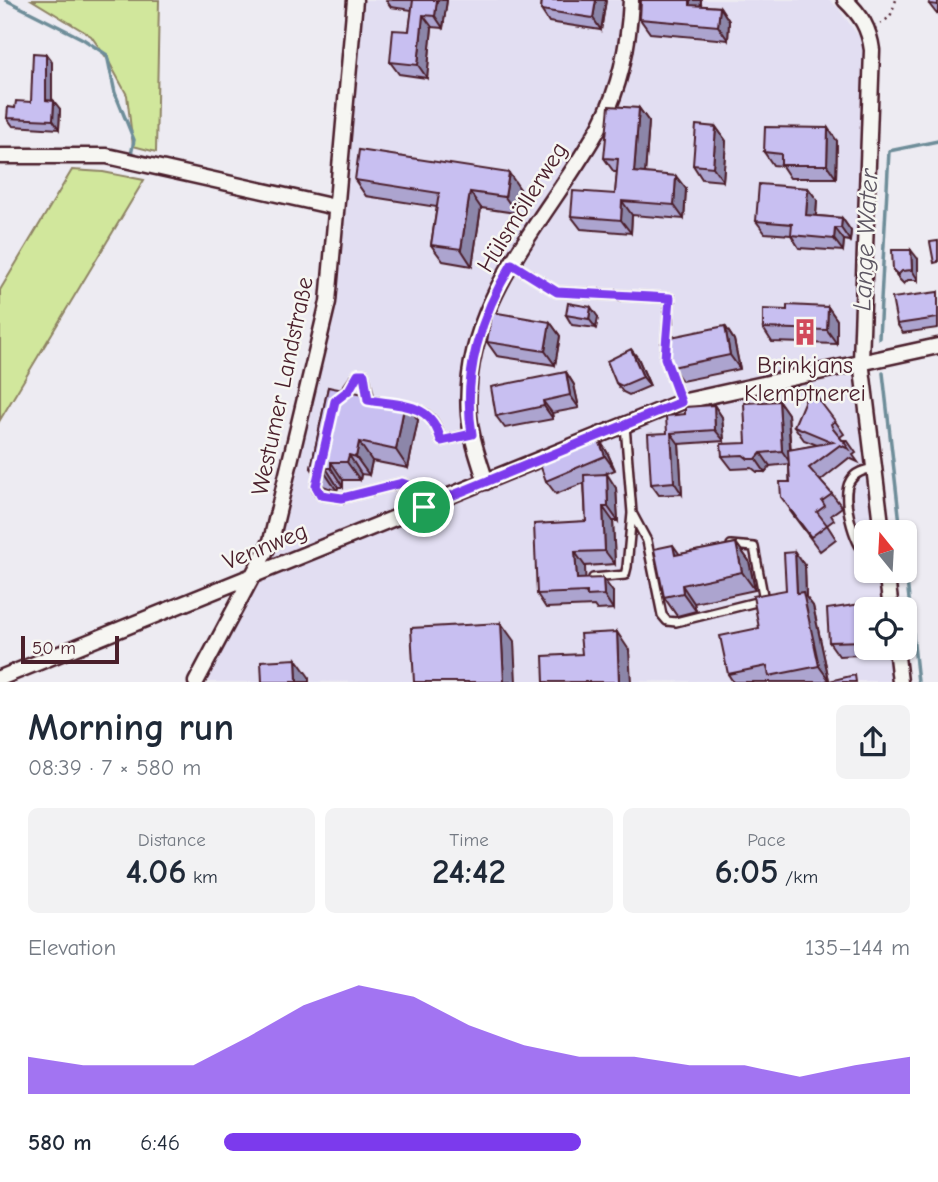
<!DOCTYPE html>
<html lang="en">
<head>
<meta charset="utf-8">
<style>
	:root { --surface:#fff; --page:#f2f2f3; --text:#1f2937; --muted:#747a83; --accent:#7c3aed }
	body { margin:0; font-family:"Comic Neue",sans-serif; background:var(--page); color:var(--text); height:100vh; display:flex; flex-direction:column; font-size:26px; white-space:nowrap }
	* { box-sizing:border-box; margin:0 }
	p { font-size:23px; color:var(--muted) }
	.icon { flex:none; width:38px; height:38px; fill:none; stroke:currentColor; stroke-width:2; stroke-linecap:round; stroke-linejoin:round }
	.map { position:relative; height:682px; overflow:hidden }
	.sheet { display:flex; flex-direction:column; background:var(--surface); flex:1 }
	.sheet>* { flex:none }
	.needle { width:46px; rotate:342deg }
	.controls { position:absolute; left:854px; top:520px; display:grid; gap:14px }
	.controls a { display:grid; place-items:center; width:63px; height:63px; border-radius:10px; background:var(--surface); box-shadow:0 2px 5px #0004; font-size:35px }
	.scale { position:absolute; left:21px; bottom:18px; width:98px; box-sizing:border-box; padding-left:7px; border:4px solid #4a1f2b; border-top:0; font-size:19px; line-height:24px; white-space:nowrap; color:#4a1f2b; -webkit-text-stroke:5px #f6f6f2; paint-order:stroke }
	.pin { position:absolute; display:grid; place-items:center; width:60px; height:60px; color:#fff; margin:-30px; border:4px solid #fff; border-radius:50%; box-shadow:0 2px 7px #0007 }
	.round { display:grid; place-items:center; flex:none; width:74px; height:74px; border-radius:10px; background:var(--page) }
	.summary { display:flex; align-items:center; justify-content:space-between; height:119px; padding:0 28px }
	h1 { font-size:38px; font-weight:700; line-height:52px }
	.figures { display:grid; grid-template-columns:repeat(3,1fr); gap:10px; height:119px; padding:7px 28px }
	.figures div { display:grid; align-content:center; border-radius:10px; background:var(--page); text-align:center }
	.figures b { font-size:35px; font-weight:700 }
	.figures small { font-size:19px; font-weight:400 }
	.figures p { font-size:19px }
	.chart { height:196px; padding:14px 28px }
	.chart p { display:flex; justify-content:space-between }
	.chart svg { width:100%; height:126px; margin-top:7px; fill:var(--accent); opacity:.7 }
	ul { padding:0 28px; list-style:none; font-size:23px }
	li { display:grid; grid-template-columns:112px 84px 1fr; align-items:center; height:52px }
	li i { height:18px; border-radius:9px; background:var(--accent) }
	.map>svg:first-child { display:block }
	.built { fill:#e2def2 }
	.green { fill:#d1e79c; stroke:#8e8364; stroke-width:2 }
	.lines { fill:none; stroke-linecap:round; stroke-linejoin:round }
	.stream { stroke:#6e8d99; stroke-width:3.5 }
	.service-casing { stroke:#4a1f2b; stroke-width:12 }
	.minor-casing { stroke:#4a1f2b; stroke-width:19 }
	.path { stroke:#4a1f2b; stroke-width:2.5; stroke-dasharray:2 5; stroke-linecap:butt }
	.service { stroke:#f6f6f2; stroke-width:7 }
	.minor { stroke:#f6f6f2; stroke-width:14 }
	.wall { fill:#aca4cf; stroke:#4a1f2b; stroke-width:2 }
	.shaded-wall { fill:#8c86a9; stroke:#4a1f2b; stroke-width:2 }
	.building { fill:#c8bff1; stroke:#4a1f2b; stroke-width:2 }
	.route-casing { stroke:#fff; stroke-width:14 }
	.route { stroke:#7c3aed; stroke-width:9 }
	.labels { text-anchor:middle; stroke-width:5; stroke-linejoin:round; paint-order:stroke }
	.street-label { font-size:24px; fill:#4a1f2b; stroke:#f6f6f2 }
	.poi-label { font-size:24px; fill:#4a1f2b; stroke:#f6f6f2 }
	.water-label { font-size:26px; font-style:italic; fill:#5c5662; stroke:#f6f6f2 }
</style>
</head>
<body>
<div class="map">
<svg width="938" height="682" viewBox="0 0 938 682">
	<rect width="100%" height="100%" fill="#edebf2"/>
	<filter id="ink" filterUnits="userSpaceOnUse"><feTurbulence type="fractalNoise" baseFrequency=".0143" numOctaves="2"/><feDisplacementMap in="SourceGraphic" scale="14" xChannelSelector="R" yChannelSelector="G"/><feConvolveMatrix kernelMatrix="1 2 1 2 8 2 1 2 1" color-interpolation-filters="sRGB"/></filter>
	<g filter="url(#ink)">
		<path class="built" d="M361 0H830L838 8 864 43 853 347 875 532H866V570L879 571 884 609H866V648H888L892 681 204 682 278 540 324 345Z"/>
		<path class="green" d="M32 0H159L156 152 133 146 127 95 108 60 91 36Z
			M72 170 103 172 144 180 0 420V290Z"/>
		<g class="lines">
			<path class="stream" d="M6 0 83 39 107 55 115 93 134 140 131 155
				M879 338 889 151 938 141
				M883 373 901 532
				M905 562 918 682"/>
			<defs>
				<path id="service" d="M512 264 557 292 670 298 665 358 681 401
					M343 395 358 374H364L370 401
					M402 406C425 410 436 417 441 441L471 434
					M320 472 316 486 321 495 342 498 402 483C416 487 419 493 423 506
					M632 513 647 541 662 615 667 621 676 622 764 600 754 547 731 545
					M866 554C853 542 841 496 850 481 855 472 865 470 874 468
					M593 578 625 575 627 567 632 513 625 425"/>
				<path id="minor" d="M845 0C861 15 869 28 872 50L861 361 882 532
					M0 156H107L335 207
					M486 482C479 460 471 438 469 415 460 301 551 216 601 124 620 87 629 41 631 0
					M886 570 891 609
					M896 648 900 682
					M0 678 681 402 938 346
					M196 682 271 541 328 302 355 0"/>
			</defs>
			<use href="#service" class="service-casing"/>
			<use href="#minor" class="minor-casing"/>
			<path class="path" d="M880 24 890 17 896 0"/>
			<use href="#service" class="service"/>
			<use href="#minor" class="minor"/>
		</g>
		<path class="wall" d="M386 0H447L443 28 432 27 427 78 399 74 390 62 409 31 412 10 391 7Z
			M542 0H606L601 30 549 22 541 10Z
			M701 0V6L720 7 729 21 728 40 650 33 640 19Z
			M938 0V14L936 13 929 4Z
			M52 62V101L60 109 59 129 13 126 7 118 15 108 31 102Z
			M639 108 649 122 645 173 686 189 684 219 632 215 631 233 581 229 571 216 615 194 617 172H614L604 158Z
			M716 127 726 141 723 181 702 179 693 165Z
			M837 141 836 178H790L782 166 773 165 764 152Z
			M355 180 520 189 516 213 481 208 472 266 443 261 431 245 437 207 366 196Z
			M808 188 817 200 816 216 842 218 851 231 850 241 844 240 843 251 799 248 791 235 765 233 756 221Z
			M918 259V280H908L904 284 899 279 893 270Z
			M938 292V328L903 333 897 324Z
			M828 307 837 320V344L772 342 763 328Z
			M566 315 598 317 596 328 572 325Z
			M550 322 560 336 555 365 497 356 487 342Z
			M725 326 734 340 740 369 682 381 672 367Z
			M638 358 650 386 629 395 623 392 616 383Z
			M566 372 574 385 579 408 552 413 553 419 505 428 496 416Z
			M328 387 418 420 408 468 372 461 369 475 361 474 360 480H343V487H338L337 491 323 486 311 468Z
			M779 401 788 414 791 450 817 445 804 440 794 426 835 421 844 434 840 437 842 440H847L856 453 853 455 858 462 849 458 820 481 832 494 842 507 831 515 834 520 827 525 836 539 820 551 790 511 789 464 770 466 765 472H757L752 468 732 469 722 456 746 443Z
			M714 405 722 417 724 441 679 444 682 494 659 495 651 484 667 433 685 414Z
			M598 438 607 452 615 470 605 474 616 488 618 521H613L615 564 585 566V579L613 592V609L597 610 594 606 546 608 537 594 586 521 584 483 556 494 546 481Z
			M736 543 749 561 755 590 694 603 696 611 677 616 664 597 680 554Z
			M805 566 806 597 813 606 829 680 822 682H733L728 674 759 628 786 590Z
			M866 609V648H880V654L839 656 829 642Z"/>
		<path class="shaded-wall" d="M437 0H447L443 28 435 16Z
			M596 0H606L601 30 593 18Z
			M690 0H701L699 18 690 5Z
			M720 7 729 21 728 40 718 26Z
			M423 15 432 27 427 78 418 65Z
			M46 54 52 62V109L46 100Z
			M54 101 60 109 59 129 53 120Z
			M639 108 649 122 644 186 634 172Z
			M716 127 726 141 723 181 713 167Z
			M828 128 837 141 836 178 827 165Z
			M509 173 520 189 516 213 505 197Z
			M676 176 686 189 684 219 674 205Z
			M808 188 817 200 815 228 806 215Z
			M470 192 481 208 472 266 461 249Z
			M622 201 632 215 631 233 621 220Z
			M842 218 851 231 850 241 841 228Z
			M835 228 844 240 843 251 834 239Z
			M911 250 918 259V280L912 270Z
			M591 307 598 317 596 328 589 319Z
			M828 307 837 320V344L827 330Z
			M550 322 560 336 555 365 545 351Z
			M725 326 734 340 740 369 730 355Z
			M631 349 638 358 650 386 643 377Z
			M566 372 574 385 579 408 570 395Z
			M543 401 552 413 553 419 544 406Z
			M779 401 788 414 791 464 782 451Z
			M405 402 418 420 408 468 396 450Z
			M714 405 722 417 724 441 715 430Z
			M671 433 679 444 682 494 674 482Z
			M598 438 607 452 615 470 605 456Z
			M359 442 372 461 369 475 356 457Z
			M761 453 770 466 765 472 756 459Z
			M349 455 361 474 360 480 347 462Z
			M331 462 343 480V487L331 468Z
			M326 468 338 487 337 491 325 473Z
			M607 474 616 488 618 521 608 507Z
			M603 507 613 521 615 564 605 551Z
			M736 543 749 561 755 590 742 572Z
			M673 545 686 563 675 555Z
			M575 552 585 566 586 593 577 579Z
			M795 552 805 566 806 597 813 606 829 680 819 666 797 593Z
			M603 578 613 592V609L604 595Z
			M682 585 694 603 696 611 683 593Z
			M501 623 514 641 516 682H504Z
			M617 632 629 650 631 682H619Z
			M296 659 309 677V682H297Z"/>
		<path class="building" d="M413 0H437L435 16 423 15 418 65 390 62 393 30 409 31Z
			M542 0H596L593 18 541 10Z
			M641 0H690V5L720 7 718 26 640 19Z
			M930 0H938V5L929 4Z
			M33 53 46 54V100L54 101 53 120 7 118 8 107 15 108 16 101 31 102Z
			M609 106 639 108 634 172 676 176 674 205 622 201 621 220 571 216 573 191 615 194 618 159 604 158Z
			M696 125 716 127 713 167 693 165Z
			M765 127 828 128 827 165H781V154L764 152Z
			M359 150 509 173 505 197 470 192 461 249 431 245 439 193 355 180Z
			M759 184 808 188 806 215 842 218 841 228H835L834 239 791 235 792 224 756 221Z
			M938 241V262L934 263 930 242Z
			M892 250H911L912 270 902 271 898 275 893 270Z
			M938 292V318L897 324 892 298Z
			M568 303 591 307 589 319 566 315Z
			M787 305 828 307 827 330 763 328V309L787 310Z
			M492 312 550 322 545 351 487 342Z
			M725 326 730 355 672 367 666 338Z
			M631 349 643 377 622 386 616 383 607 361Z
			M566 372 570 395 543 401 544 406 496 416 491 387Z
			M328 387 405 402 396 450 359 442 356 457 349 455 347 462H331V468H326L325 473 311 468Z
			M810 388 835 421 831 424 833 429 842 440H847L844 442 849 449 840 445 809 468 832 494 822 501 825 506 817 512 827 525 811 537 781 497 780 482H790L788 450 833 442 794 426Z
			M779 401 782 451 761 453 756 459H748L743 455 722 456 721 444 746 443 744 403Z
			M714 405 715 430 671 433 674 482 651 484 648 434 667 433 666 416 685 414V407Z
			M598 438 605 456 546 481 539 462Z
			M607 474 608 507H603L605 551 575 552 577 579 603 578 604 595 587 596V592L537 594 534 524 586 521 584 475Z
			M736 543 742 572 682 585 683 593 664 597 654 549 673 545 675 555Z
			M795 552 797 593 803 592 819 666 769 676 767 666 728 674 720 636 759 628 753 596 786 590 784 553Z
			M868 603 869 609H866V641L829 642 827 609Z
			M501 623 504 682H414L411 628Z
			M617 632 619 682H544L543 656 582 654 580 634Z
			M296 659 297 682H262L261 661Z
			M855 675 856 682H825Z"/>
	</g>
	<g class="lines" filter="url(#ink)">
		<defs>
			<path id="route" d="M512 264 557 292 670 298 665 358 681 402 424 507C419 494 416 487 402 483L342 498 321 495 316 486 335 401 349 390 358 374H364L368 400C402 406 432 402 441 441L472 434C462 375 481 314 512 264Z"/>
		</defs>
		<use href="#route" class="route-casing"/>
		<use href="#route" class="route"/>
	</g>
	<defs>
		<symbol id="building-bare" viewBox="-9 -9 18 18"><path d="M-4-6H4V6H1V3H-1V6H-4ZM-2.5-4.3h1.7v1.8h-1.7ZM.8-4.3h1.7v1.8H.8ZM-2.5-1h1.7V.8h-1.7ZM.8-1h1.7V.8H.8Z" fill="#d1495b" stroke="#f6f6f2" stroke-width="2.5" paint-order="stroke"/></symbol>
	</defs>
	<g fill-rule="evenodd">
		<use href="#building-bare" x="786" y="313" width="38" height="38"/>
	</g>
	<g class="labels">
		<g class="street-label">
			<text transform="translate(522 207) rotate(-58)" y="8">Hülsmöllerweg</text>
			<text transform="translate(282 386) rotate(-78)" y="8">Westumer Landstraße</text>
			<text transform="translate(265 546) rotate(-22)" y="8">Vennweg</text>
		</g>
		<g class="poi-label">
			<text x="805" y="373">Brinkjans<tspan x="805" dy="28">Klemptnerei</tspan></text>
		</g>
		<g class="water-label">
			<text transform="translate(865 240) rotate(-87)" y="9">Lange Water</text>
		</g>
	</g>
</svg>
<div class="controls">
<a><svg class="needle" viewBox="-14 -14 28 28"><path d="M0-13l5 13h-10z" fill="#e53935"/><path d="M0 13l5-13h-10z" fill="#747a83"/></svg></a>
<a><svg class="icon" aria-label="locate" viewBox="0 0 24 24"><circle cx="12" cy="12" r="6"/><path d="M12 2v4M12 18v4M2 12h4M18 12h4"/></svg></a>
</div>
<div class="scale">50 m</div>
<div class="pin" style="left:424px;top:507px;background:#1e9e55"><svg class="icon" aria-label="arrive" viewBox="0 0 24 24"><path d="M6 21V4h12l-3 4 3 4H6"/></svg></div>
</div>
<section class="sheet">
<div class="summary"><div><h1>Morning run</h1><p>08:39 · 7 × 580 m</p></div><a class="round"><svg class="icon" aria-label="share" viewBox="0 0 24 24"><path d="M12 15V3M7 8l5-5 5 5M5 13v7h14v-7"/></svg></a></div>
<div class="figures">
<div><p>Distance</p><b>4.06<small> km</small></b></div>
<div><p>Time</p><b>24:42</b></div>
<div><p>Pace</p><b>6:05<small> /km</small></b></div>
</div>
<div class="chart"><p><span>Elevation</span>135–144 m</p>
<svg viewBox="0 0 160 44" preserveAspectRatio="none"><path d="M0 44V31L10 34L20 34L30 34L40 24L50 13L60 6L70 10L80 20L90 27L100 31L110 31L120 34L130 34L140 38L150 34L160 31V44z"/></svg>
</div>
<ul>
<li><b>580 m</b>6:46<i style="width:52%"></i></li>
</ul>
</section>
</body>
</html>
